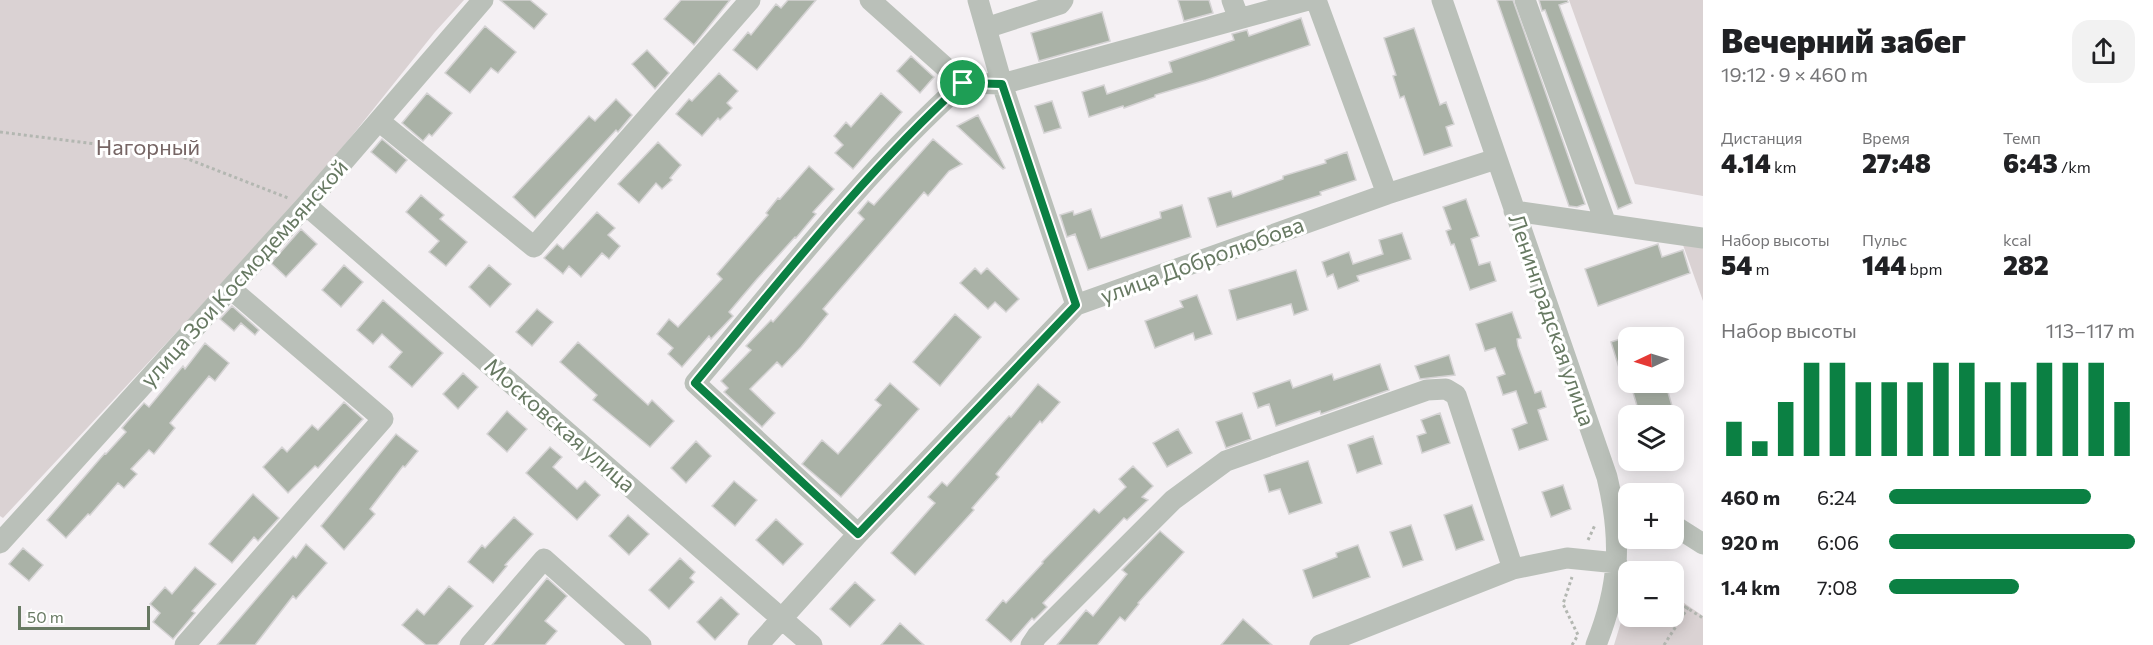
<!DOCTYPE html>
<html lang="ru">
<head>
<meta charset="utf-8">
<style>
	:root { --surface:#fff; --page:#f2f2f2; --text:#202124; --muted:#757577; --accent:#0b8043 }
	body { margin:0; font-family:Commissioner,sans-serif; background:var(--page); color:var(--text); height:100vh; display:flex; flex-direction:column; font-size:22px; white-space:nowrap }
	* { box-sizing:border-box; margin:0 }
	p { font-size:20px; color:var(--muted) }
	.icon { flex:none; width:33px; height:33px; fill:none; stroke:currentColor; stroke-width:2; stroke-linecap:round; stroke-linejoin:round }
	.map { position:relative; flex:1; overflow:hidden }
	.details { display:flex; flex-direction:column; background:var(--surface); width:450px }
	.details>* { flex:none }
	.needle { width:39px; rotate:266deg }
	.fabs { position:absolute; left:1618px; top:327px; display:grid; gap:12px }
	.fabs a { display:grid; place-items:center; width:66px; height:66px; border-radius:12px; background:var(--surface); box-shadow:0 3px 15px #0003; font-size:30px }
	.scale { position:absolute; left:18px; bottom:15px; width:132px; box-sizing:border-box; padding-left:6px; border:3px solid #677962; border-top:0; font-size:16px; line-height:21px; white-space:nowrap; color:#677962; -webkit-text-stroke:4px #fff; paint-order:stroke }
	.pin { position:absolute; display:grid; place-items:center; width:51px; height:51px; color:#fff; margin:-26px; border:3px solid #fff; border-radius:50%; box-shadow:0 2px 6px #0007 }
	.round { display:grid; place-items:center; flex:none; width:63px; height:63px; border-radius:18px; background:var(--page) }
	.summary { display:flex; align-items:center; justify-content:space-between; height:102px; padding:0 18px }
	h1 { font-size:33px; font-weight:800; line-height:45px }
	.metrics { display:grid; grid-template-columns:repeat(3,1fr); gap:9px; height:102px; padding:6px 18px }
	.metrics div { display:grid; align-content:center }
	.metrics b { font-size:26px; font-weight:800 }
	.metrics small { font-size:16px; font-weight:400 }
	.metrics p { font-size:16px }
	.chart { height:168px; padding:12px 18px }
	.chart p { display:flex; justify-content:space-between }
	.chart svg { width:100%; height:108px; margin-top:6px; stroke:var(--accent); stroke-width:6 }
	ul { padding:0 18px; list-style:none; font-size:20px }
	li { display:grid; grid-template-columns:96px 72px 1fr; align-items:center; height:45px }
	li i { height:15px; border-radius:8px; background:var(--accent) }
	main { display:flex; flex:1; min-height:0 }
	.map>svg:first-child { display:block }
	.green { fill:#dad2d3 }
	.building { fill:#aab2a7; stroke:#d5d3d4; stroke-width:1.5 }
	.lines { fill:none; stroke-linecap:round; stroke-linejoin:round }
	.path { stroke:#b3b7b1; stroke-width:3; stroke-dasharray:3 3; stroke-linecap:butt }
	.minor { stroke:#bac0b9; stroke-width:21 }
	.route-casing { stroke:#fff; stroke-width:12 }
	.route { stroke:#0b8043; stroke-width:8 }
	.labels { text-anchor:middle; stroke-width:6; stroke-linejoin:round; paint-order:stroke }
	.park-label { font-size:22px; fill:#766564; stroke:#fff }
	.street-label { font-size:22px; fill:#677962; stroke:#fff }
</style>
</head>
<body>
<main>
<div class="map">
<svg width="1703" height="645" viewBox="0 0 1703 645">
	<rect width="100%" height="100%" fill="#f4f0f3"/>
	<path class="green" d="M0 0H464L435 32 303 197 3 518 0 516Z
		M1569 0H1703V196L1635 184Z
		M1683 245 1703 248V301Z
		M1629 596V616H1674V596L1703 616V645H1614Z"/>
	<path class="building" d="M500 0H530L547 14 534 29Z
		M681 0H730L694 45 664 19Z
		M788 0H816L757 70 733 50 748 32 751 35 776 4 781 8Z
		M1178 0H1209L1213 13 1184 21Z
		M1497 0H1513L1585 204 1577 207 1569 206Z
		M1539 0H1567L1568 2 1559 5 1632 203 1618 209 1545 10 1542 11Z
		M1102 12 1110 41 1039 61 1031 33Z
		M1301 18 1310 45 1206 80 1155 95V97L1124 108 1123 106 1089 117 1082 92 1104 85 1107 94 1172 72 1169 62 1234 40 1232 34 1247 30 1249 36Z
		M485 26 516 52 498 73 491 68 470 93 445 73Z
		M1414 28 1440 105 1446 102 1454 124 1446 127 1452 146 1424 155 1404 96 1400 98 1393 76 1396 75 1384 38Z
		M647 50 669 73 655 89 632 64Z
		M911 56 934 77 920 93 897 71Z
		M719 73 738 91 727 103 732 108 720 120 718 118 702 136 676 114 689 99 692 101Z
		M427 93 452 113 432 136 429 134 423 141 402 123Z
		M881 93 902 112 853 169 835 153 843 145 834 136 846 122 851 127Z
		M616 99 632 115 618 132 616 130 535 218 513 197 589 116 595 121Z
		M1052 101 1061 128 1044 133 1035 106Z
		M978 115 1005 168 1003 169 957 126Z
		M382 139 407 160 396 173 371 152Z
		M933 139 962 164 949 171 928 196 924 192 823 309 828 314 801 347 782 367 777 362 750 389 775 413 762 427 724 392 728 388 721 381 751 350 746 346 771 320 773 322 864 219 858 213 868 201 874 205Z
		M658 142 681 165 670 178 672 180 662 189 656 183 639 203 618 184Z
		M1347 152 1356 180 1320 192 1321 195 1217 227 1208 198 1231 191 1233 197 1283 179V176L1326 163 1325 160Z
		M809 166 834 189 813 212 816 214 796 238 795 237 757 279 729 312 733 316 711 339 709 336 682 367 668 354 673 348 657 334 669 319 678 327 722 279 717 274 768 215 766 213 778 198 780 199Z
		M421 195 444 215 440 219 467 242 446 266 429 252 439 241 406 212Z
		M1466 199 1479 236 1471 239 1479 265 1490 262 1496 281 1470 290 1454 244 1451 245 1446 231 1451 229 1443 207Z
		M1182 205 1191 237 1088 270 1075 234 1067 237 1060 215 1073 211 1074 215 1091 209 1101 238 1161 218 1160 212Z
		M597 212 615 228 608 235 620 246 609 259 602 253 581 277 569 266 563 274 544 258 557 244 563 249Z
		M301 229 317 244 286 277 271 263Z
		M1402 233 1411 259 1357 276 1359 281 1338 289 1333 274 1327 277 1322 262 1349 252 1353 264 1383 254 1379 240Z
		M1658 244 1662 257 1683 250 1690 273 1598 306 1585 269Z
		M344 265 363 282 341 307 322 290Z
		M489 265 511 284 490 307 469 287Z
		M975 268 981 274 987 268 1019 299 1006 312 995 302 988 309 960 283Z
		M1296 270 1308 310 1294 315 1291 304 1237 320 1229 290Z
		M1197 295 1212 334 1195 340 1193 333 1155 348 1145 321 1183 307 1180 301Z
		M383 300 443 353 412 387 389 367 402 352 382 334 373 344 357 330Z
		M232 306 259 330 255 335 241 323 234 331 220 319Z
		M537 309 553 322 532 346 516 332Z
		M1512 312 1521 338 1517 339 1518 346 1535 393 1541 391 1546 407 1538 410 1548 440 1519 450 1512 429 1527 423 1516 391 1503 395 1497 377 1505 374 1495 348 1485 351 1476 324Z
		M955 314 981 337 940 386 913 362Z
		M1629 336V389L1626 390 1611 342Z
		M578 342 648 405 652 400 674 421 650 447 593 400 597 395 560 362Z
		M205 343 229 363 215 381 209 376 170 423 175 428 154 454 149 450 131 469 137 474 124 488 118 483 90 515 88 514 66 538 47 520 105 453 106 454 126 432 122 428 127 422 144 403 149 407 183 366 185 369Z
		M1449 355 1455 375 1420 379 1415 366Z
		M1380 364 1389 390 1321 414 1320 411 1276 426 1269 404 1258 408 1253 393 1290 380 1293 388 1332 374 1334 380Z
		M463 373 478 387 458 409 443 394Z
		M1630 382H1665L1675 416H1640Z
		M890 383 919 409 841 497 802 464 822 440 838 454 881 405 875 400Z
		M1038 384 1060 402 1042 423 1040 421 996 474 999 477 972 508 974 510 915 575 891 553 935 503 928 497 942 482 947 486 1009 416 1011 417Z
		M344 402 363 419 318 468 315 466 288 493 263 467 282 447 287 452 312 425 318 430Z
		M507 411 527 429 507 452 487 434Z
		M1242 413 1251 439 1226 448 1216 422Z
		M1440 413 1450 443 1422 453 1417 436 1426 433 1421 420Z
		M1178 429 1192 453 1167 467 1153 443Z
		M396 434 418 451 405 467 403 466 370 509 375 514 344 550 321 526Z
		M1373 436 1382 464 1357 473 1348 445Z
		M696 441 711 456 686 483 671 468Z
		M550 447 562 457 553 467 577 489 585 481 600 495 577 520 526 473Z
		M1308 461 1322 503 1289 514 1280 489 1269 492 1264 475Z
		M1133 466 1153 486 1142 497 1148 500 1127 520 1124 518 1043 603 1047 607 1034 620 1032 618 1011 642 986 620 1003 600 1006 603 1043 563 1042 562 1094 509 1099 513 1126 487 1119 479Z
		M734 481 757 500 735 526 712 506Z
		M1563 485 1571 509 1551 517 1542 492Z
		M253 494 279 518 258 541 254 537 232 563 209 544Z
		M1472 505 1484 540 1456 550 1444 515Z
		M628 515 649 534 629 555 609 536Z
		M514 517 533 534 505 565 507 566 493 583 468 562 482 545 485 548Z
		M776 519 803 544 783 565 756 540Z
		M1411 525 1423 560 1403 567 1390 532Z
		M1160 531 1184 552 1138 603 1139 604 1125 621 1120 617 1097 645H1057L1086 610 1093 616 1127 574 1122 570Z
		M306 544 327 563 296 599 293 596 255 645H217L293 556 296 558Z
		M1358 545 1370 577 1313 598 1303 570 1337 557 1336 553Z
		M23 548 43 565 29 581 9 564Z
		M680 558 695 572 690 578 694 582 669 609 649 590Z
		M195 567 216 584 192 611 195 613 173 639 153 622 160 613 150 604 165 587 172 594Z
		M547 578 567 596 545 621 557 631 545 645H492Z
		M855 582 875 600 850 627 830 609Z
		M449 586 473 606 437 645H426L402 625 417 609 424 615Z
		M721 597 739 614 715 640 697 622Z
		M1243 619 1272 645H1221Z
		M900 623 924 645H881Z"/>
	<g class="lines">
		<path class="path" d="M0 132 175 154 288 198
			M1588 540 1595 525
			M1674 600 1703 618
			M1572 645 1578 635 1563 604 1572 577
			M1664 645 1689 606"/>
		<path class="minor" d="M870 0 963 83
			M978 0 1002 84 1076 305
			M1232 0 1239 19
			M1316 0 1387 194
			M1442 0 1607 477C1622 539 1620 585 1596 645
			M1525 0 1606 224
			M986 28 1060 4 1063 0
			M379 121 534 247 750 0
			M306 205 812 645
			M1514 211 1703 238
			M1674 527 1678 528 1703 544
			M858 534 695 383C781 281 863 173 963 83L1002 84 1308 0
			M0 543 306 205 483 0
			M185 645 383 419 231 289
			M470 645 544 559 641 645
			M758 645 858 534 1076 305 1387 194 1496 159
			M1031 645 1037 636 1173 500 1226 461 1427 390 1446 389 1456 395 1513 569
			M1320 645 1513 569 1567 558 1617 563"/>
	</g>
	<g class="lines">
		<defs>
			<path id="route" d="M963 83 1002 84 1076 305 858 534 695 383C781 280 864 173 963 83Z"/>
		</defs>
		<use href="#route" class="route-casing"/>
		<use href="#route" class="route"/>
	</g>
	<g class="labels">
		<g class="park-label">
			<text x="148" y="155">Нагорный</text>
		</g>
		<g class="street-label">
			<text transform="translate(1202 260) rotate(-20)" y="8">улица Добролюбова</text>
			<text transform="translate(244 273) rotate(-48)" y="8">улица Зои Космодемьянской</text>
			<text transform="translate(1552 320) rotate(71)" y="8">Ленинградская улица</text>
			<text transform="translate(560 425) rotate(41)" y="8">Московская улица</text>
		</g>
	</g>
</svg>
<div class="fabs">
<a><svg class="needle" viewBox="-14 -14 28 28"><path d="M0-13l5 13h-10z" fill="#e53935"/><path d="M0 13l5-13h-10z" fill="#757577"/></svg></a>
<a><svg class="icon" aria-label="layers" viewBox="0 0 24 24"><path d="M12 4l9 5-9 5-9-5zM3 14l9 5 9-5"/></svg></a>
<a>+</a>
<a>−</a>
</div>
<div class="scale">50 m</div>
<div class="pin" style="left:963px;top:83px;background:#1e9e55"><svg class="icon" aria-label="arrive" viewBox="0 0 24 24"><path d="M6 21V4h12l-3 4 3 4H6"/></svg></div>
</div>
<section class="details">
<div class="summary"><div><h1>Вечерний забег</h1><p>19:12 · 9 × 460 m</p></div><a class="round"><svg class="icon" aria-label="share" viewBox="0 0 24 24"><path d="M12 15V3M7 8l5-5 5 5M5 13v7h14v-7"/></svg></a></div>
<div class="metrics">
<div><p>Дистанция</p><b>4.14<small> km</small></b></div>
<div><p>Время</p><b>27:48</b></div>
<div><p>Темп</p><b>6:43<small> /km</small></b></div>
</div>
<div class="metrics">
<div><p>Набор высоты</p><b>54<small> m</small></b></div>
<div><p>Пульс</p><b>144<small> bpm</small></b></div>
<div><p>kcal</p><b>282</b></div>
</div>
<div class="chart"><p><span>Набор высоты</span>113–117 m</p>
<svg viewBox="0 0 160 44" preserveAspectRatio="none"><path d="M5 44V30M15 44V38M25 44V22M35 44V6M45 44V6M55 44V14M65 44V14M75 44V14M85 44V6M95 44V6M105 44V14M115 44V14M125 44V6M135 44V6M145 44V6M155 44V22"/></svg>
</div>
<ul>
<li><b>460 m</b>6:24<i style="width:82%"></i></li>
<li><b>920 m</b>6:06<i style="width:100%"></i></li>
<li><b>1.4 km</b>7:08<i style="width:53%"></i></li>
</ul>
</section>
</main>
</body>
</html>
